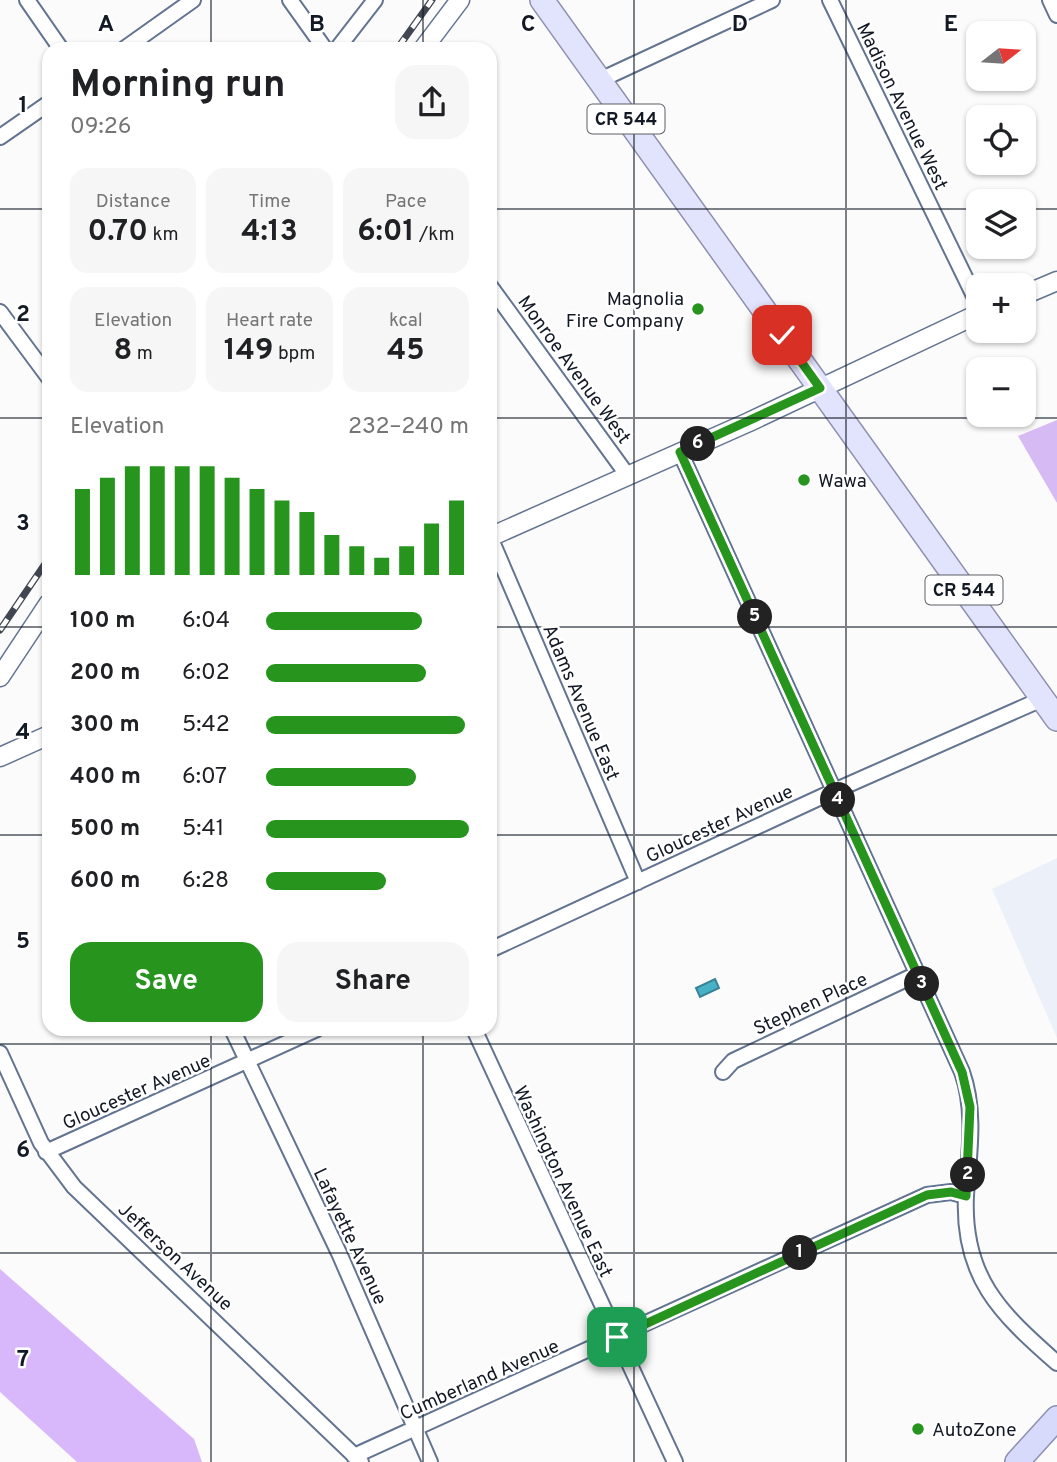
<!DOCTYPE html>
<html lang="en">
<head>
<meta charset="utf-8">
<style>
	:root { --surface:#fff; --page:#f6f6f6; --text:#202124; --muted:#757577; --accent:#27941e }
	body { margin:0; font-family:Overpass,sans-serif; background:var(--page); color:var(--text); height:100vh; display:flex; flex-direction:column; font-size:26px; white-space:nowrap }
	* { box-sizing:border-box; margin:0 }
	p { font-size:23px; color:var(--muted) }
	.icon { flex:none; width:38px; height:38px; fill:none; stroke:currentColor; stroke-width:2; stroke-linecap:round; stroke-linejoin:round }
	.map { position:relative; flex:1; overflow:hidden }
	.drawer { position:absolute; left:42px; top:42px; width:455px; height:994px; display:flex; flex-direction:column; background:var(--surface); border-radius:21px; box-shadow:0 2px 5px #0004 }
	.drawer>* { flex:none }
	.needle { width:46px; rotate:73deg }
	.controls { position:absolute; left:966px; top:21px; display:grid; gap:14px }
	.controls a { display:grid; place-items:center; width:70px; height:70px; border-radius:14px; background:var(--surface); box-shadow:0 2px 5px #0004; font-size:35px }
	.pin { position:absolute; display:grid; place-items:center; width:60px; height:60px; color:#fff; margin:-30px; border-radius:14px; box-shadow:0 4px 10px #0006 }
	.km { position:absolute; width:35px; height:35px; margin:-18px; border-radius:50%; background:#222; color:#fff; font-size:19px; line-height:35px; text-align:center }
	.round { display:grid; place-items:center; flex:none; width:74px; height:74px; border-radius:21px; background:var(--page) }
	.summary { display:flex; align-items:center; justify-content:space-between; height:119px; padding:0 28px }
	h1 { font-size:38px; font-weight:700; line-height:52px }
	.stats { display:grid; grid-template-columns:repeat(3,1fr); gap:10px; height:119px; padding:7px 28px }
	.stats div { display:grid; align-content:center; border-radius:18px; background:var(--page); text-align:center }
	.stats b { font-size:30px; font-weight:700 }
	.stats small { font-size:19px; font-weight:400 }
	.stats p { font-size:19px }
	.chart { height:196px; padding:14px 28px }
	.chart p { display:flex; justify-content:space-between }
	.chart svg { width:100%; height:126px; margin-top:7px; stroke:var(--accent); stroke-width:6 }
	.button { display:flex; gap:14px; margin-top:auto; padding:14px 28px }
	.button a { flex:1; height:80px; border-radius:21px; background:var(--accent); color:#fff; font-size:28px; font-weight:700; line-height:80px; text-align:center }
	.button a+a { background:var(--page); color:var(--text) }
	ul { padding:0 28px; list-style:none; font-size:23px }
	li { display:grid; grid-template-columns:112px 84px 1fr; align-items:center; height:52px }
	li i { height:18px; border-radius:9px; background:var(--accent) }
	.map>svg:first-child { display:block }
	.built { fill:#ecf1f9 }
	.green { fill:#d6baf3 }
	.forest { fill:#d8b7fb }
	.water { fill:#48b1c5; stroke:#388495; stroke-width:2 }
	.lines { fill:none; stroke-linecap:round; stroke-linejoin:round }
	.minor-casing { stroke:#627491; stroke-width:18 }
	.tertiary-casing { stroke:#627491; stroke-width:21 }
	.primary-casing { stroke:#8d90b0; stroke-width:26 }
	.trunk-casing { stroke:#8d90b0; stroke-width:26 }
	.minor { stroke:#fff; stroke-width:14 }
	.tertiary { stroke:#fff; stroke-width:18 }
	.primary { stroke:#e2e3fc; stroke-width:23 }
	.trunk { stroke:#d8dafb; stroke-width:23 }
	.rail-casing { stroke:#414751; stroke-width:7 }
	.rail { stroke:#fff; stroke-width:4.5; stroke-dasharray:13; stroke-linecap:butt }
	.route-casing { stroke:#fff; stroke-width:14 }
	.route { stroke:#27941e; stroke-width:9 }
	.grid { fill:none; stroke:#131a26; stroke-width:2; stroke-opacity:0.55 }
	.poi-dot { fill:#27941e; stroke:#fff; stroke-width:2.5 }
	.labels { text-anchor:middle; stroke-width:5; stroke-linejoin:round; paint-order:stroke }
	.shield { fill:#fff; stroke:#5a5f67; stroke-width:2 }
	.shield-label { font-size:18px; font-weight:bold; fill:#131a26 }
	.street-label { font-size:19px; fill:#131a26; stroke:#fff }
	.poi-label { font-size:19px; fill:#131a26; stroke:#fff; text-anchor:start }
	.grid-label { font-size:23px; text-anchor:middle; font-weight:bold; fill:#131a26; stroke:#fff; stroke-width:5; stroke-linejoin:round; paint-order:stroke }
</style>
</head>
<body>
<div class="map">
<svg width="1057" height="1462" viewBox="0 0 1057 1462">
	<rect width="100%" height="100%" fill="#fbfbfb"/>
	<path class="built" d="M1057 858V1038L992 889Z"/>
	<path class="green" d="M1057 420V503L1018 436Z"/>
	<path class="forest" d="M0 1269 194 1439 202 1462H77L0 1392Z"/>
	<path class="water" d="M715 979 719 988 700 997 696 988Z"/>
	<g class="lines">
		<defs>
			<path id="minor" d="M27 0 61 49
				M290 0 325 49
				M830 0 978 304
				M1050 0 1057 15
				M124 49 193 0
				M337 49 375 0
				M598 81 772 0
				M0 137 49 103
				M490 286 628 476
				M0 312 49 378
				M680 452 962 1072C976 1111 969 1154 966 1195 962 1277 1000 1313 1057 1363
				M490 537 638 882
				M490 950 834 791 1042 699
				M232 1029 339 1253 430 1462
				M474 1029 675 1462
				M0 1053 41 1143 74 1187 361 1462
				M723 1072 733 1061 917 974
				M46 1152 317 1029
				M354 1456 927 1195 951 1192 966 1196"/>
			<path id="tertiary" d="M423 49 460 0
				M1024 295 1057 281
				M490 537 749 422 978 314
				M0 677 49 603
				M0 757 49 735"/>
			<path id="primary" d="M542 0 1057 719"/>
			<path id="trunk" d="M1017 1462 1057 1418"/>
		</defs>
		<use href="#minor" class="minor-casing"/>
		<use href="#tertiary" class="tertiary-casing"/>
		<use href="#primary" class="primary-casing"/>
		<use href="#trunk" class="trunk-casing"/>
		<use href="#minor" class="minor"/>
		<use href="#tertiary" class="tertiary"/>
		<use href="#primary" class="primary"/>
		<use href="#trunk" class="trunk"/>
		<defs>
			<path id="rail" d="M397 49 432 0
				M0 630 49 558"/>
		</defs>
		<use href="#rail" class="rail-casing"/>
		<use href="#rail" class="rail"/>
	</g>
	<g class="lines">
		<defs>
			<path id="route" d="M617 1337 927 1195 951 1192 966 1196 970 1107 962 1072 680 452 820 388 782 335"/>
		</defs>
		<use href="#route" class="route-casing"/>
		<use href="#route" class="route"/>
	</g>
	<path class="grid" d="M211 0V49M423 0V49M634 0V1462M846 0V1462M0 209H49M490 209H978M1024 209H1057M0 418H49M490 418H1057M0 627H49M490 627H1057M0 835H49M490 835H1057M211 1029V1462M423 1029V1462M0 1044H1057M0 1253H1057"/>
	<g class="poi-dot">
		<circle cx="698" cy="309" r="7"/>
		<circle cx="804" cy="480" r="7"/>
		<circle cx="918" cy="1429" r="7"/>
	</g>
	<g class="labels">
		<g class="shield">
			<rect x="587.5" y="104.5" width="77" height="29" rx="5"/>
			<rect x="925.5" y="575.5" width="77" height="29" rx="5"/>
		</g>
		<g class="shield-label">
			<text x="626" y="125">CR 544</text>
			<text x="964" y="596">CR 544</text>
		</g>
		<g class="street-label">
			<text transform="translate(903 106) rotate(64)" y="7">Madison Avenue West</text>
			<text transform="translate(575 369) rotate(54)" y="7">Monroe Avenue West</text>
			<text transform="translate(582 702) rotate(67)" y="7">Adams Avenue East</text>
			<text transform="translate(719 823) rotate(-25)" y="7">Gloucester Avenue</text>
			<text transform="translate(810 1003) rotate(-25)" y="7">Stephen Place</text>
			<text transform="translate(136 1091) rotate(-24)" y="7">Gloucester Avenue</text>
			<text transform="translate(564 1181) rotate(65)" y="7">Washington Avenue East</text>
			<text transform="translate(351 1236) rotate(65)" y="7">Lafayette Avenue</text>
			<text transform="translate(176 1256) rotate(43)" y="7">Jefferson Avenue</text>
			<text transform="translate(479 1379) rotate(-24)" y="7">Cumberland Avenue</text>
		</g>
		<g class="poi-label">
			<text x="684" y="305" text-anchor="end">Magnolia<tspan x="684" dy="22">Fire Company</tspan></text>
			<text x="818" y="487">Wawa</text>
			<text x="932" y="1436">AutoZone</text>
		</g>
	</g>
	<g class="grid-label">
		<text x="106" y="31">A</text>
		<text x="317" y="31">B</text>
		<text x="528" y="31">C</text>
		<text x="740" y="31">D</text>
		<text x="951" y="31">E</text>
		<text x="23" y="112">1</text>
		<text x="23" y="321">2</text>
		<text x="23" y="530">3</text>
		<text x="23" y="739">4</text>
		<text x="23" y="948">5</text>
		<text x="23" y="1157">6</text>
		<text x="23" y="1366">7</text>
	</g>
</svg>
<div class="controls">
<a><svg class="needle" viewBox="-14 -14 28 28"><path d="M0-13l5 13h-10z" fill="#e53935"/><path d="M0 13l5-13h-10z" fill="#757577"/></svg></a>
<a><svg class="icon" aria-label="locate" viewBox="0 0 24 24"><circle cx="12" cy="12" r="6"/><path d="M12 2v4M12 18v4M2 12h4M18 12h4"/></svg></a>
<a><svg class="icon" aria-label="layers" viewBox="0 0 24 24"><path d="M12 4l9 5-9 5-9-5zM3 14l9 5 9-5"/></svg></a>
<a>+</a>
<a>−</a>
</div>
<div class="pin" style="left:617px;top:1337px;background:#1e9e55"><svg class="icon" aria-label="arrive" viewBox="0 0 24 24"><path d="M6 21V4h12l-3 4 3 4H6"/></svg></div>
<div class="pin" style="left:782px;top:335px;background:#d93025"><svg class="icon" aria-label="check" viewBox="0 0 24 24"><path d="M5 12l5 5 9-10"/></svg></div>
<b class="km" style="left:800px;top:1253px">1</b>
<b class="km" style="left:968px;top:1175px">2</b>
<b class="km" style="left:922px;top:984px">3</b>
<b class="km" style="left:838px;top:800px">4</b>
<b class="km" style="left:755px;top:617px">5</b>
<b class="km" style="left:698px;top:444px">6</b>
<section class="drawer">
<div class="summary"><div><h1>Morning run</h1><p>09:26</p></div><a class="round"><svg class="icon" aria-label="share" viewBox="0 0 24 24"><path d="M12 15V3M7 8l5-5 5 5M5 13v7h14v-7"/></svg></a></div>
<div class="stats">
<div><p>Distance</p><b>0.70<small> km</small></b></div>
<div><p>Time</p><b>4:13</b></div>
<div><p>Pace</p><b>6:01<small> /km</small></b></div>
</div>
<div class="stats">
<div><p>Elevation</p><b>8<small> m</small></b></div>
<div><p>Heart rate</p><b>149<small> bpm</small></b></div>
<div><p>kcal</p><b>45</b></div>
</div>
<div class="chart"><p><span>Elevation</span>232–240 m</p>
<svg viewBox="0 0 160 44" preserveAspectRatio="none"><path d="M5 44V14M15 44V10M25 44V6M35 44V6M45 44V6M55 44V6M65 44V10M75 44V14M85 44V18M95 44V22M105 44V30M115 44V34M125 44V38M135 44V34M145 44V26M155 44V18"/></svg>
</div>
<ul>
<li><b>100 m</b>6:04<i style="width:77%"></i></li>
<li><b>200 m</b>6:02<i style="width:79%"></i></li>
<li><b>300 m</b>5:42<i style="width:98%"></i></li>
<li><b>400 m</b>6:07<i style="width:74%"></i></li>
<li><b>500 m</b>5:41<i style="width:100%"></i></li>
<li><b>600 m</b>6:28<i style="width:59%"></i></li>
</ul>
<div class="button"><a>Save</a><a>Share</a></div>
</section>
</div>
</body>
</html>
